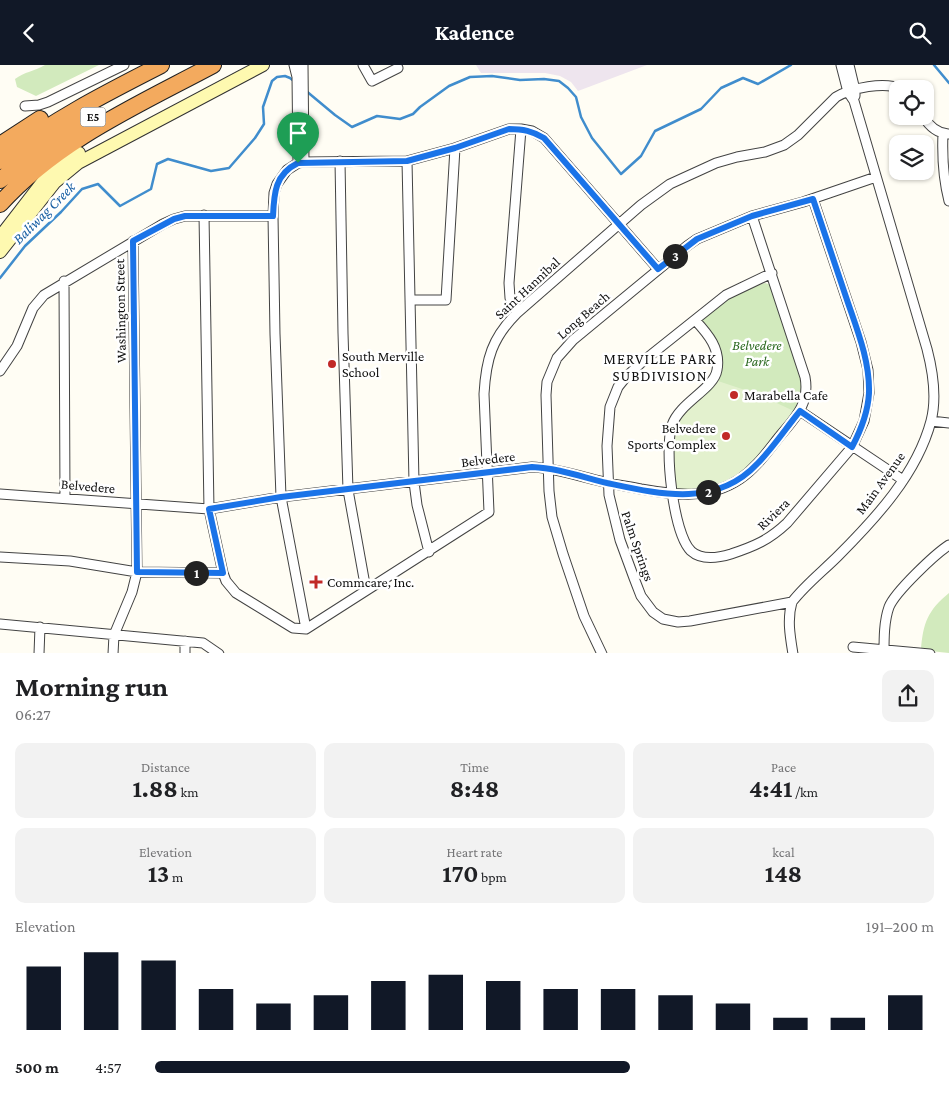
<!DOCTYPE html>
<html lang="en">
<head>
<meta charset="utf-8">
<style>
	:root { --surface:#fff; --page:#f2f2f2; --text:#202124; --muted:#757577; --accent:#111827 }
	body { margin:0; font-family:"Crimson Pro",serif; background:var(--page); color:var(--text); height:100vh; display:flex; flex-direction:column; font-size:19px; white-space:nowrap }
	* { box-sizing:border-box; margin:0 }
	p { font-size:16px; color:var(--muted) }
	.icon { flex:none; width:28px; height:28px; fill:none; stroke:currentColor; stroke-width:2; stroke-linecap:round; stroke-linejoin:round }
	.map { position:relative; height:588px; overflow:hidden }
	.side { display:flex; flex-direction:column; background:var(--surface); flex:1 }
	.side>* { flex:none }
	.controls { position:absolute; left:889px; top:15px; display:grid; gap:10px }
	.controls a { display:grid; place-items:center; width:45px; height:45px; border-radius:10px; background:var(--surface); box-shadow:0 1px 4px #0004; font-size:25px }
	.pin { position:absolute; display:grid; place-items:center; width:42px; height:42px; color:#fff; margin:-51px -21px; border-radius:50% 50% 50% 0; rotate:-45deg; box-shadow:0 0 5px #0007 }
	.pin .icon { rotate:45deg }
	.km { position:absolute; width:25px; height:25px; margin:-12px; border-radius:50%; background:#222; color:#fff; font-size:14px; line-height:25px; text-align:center }
	.round { display:grid; place-items:center; flex:none; width:52px; height:52px; border-radius:10px; background:var(--page) }
	.summary { display:flex; align-items:center; justify-content:space-between; height:85px; padding:0 15px }
	h1 { font-size:28px; font-weight:700; line-height:38px }
	.stats { display:grid; grid-template-columns:repeat(3,1fr); gap:8px; height:85px; padding:5px 15px }
	.stats div { display:grid; align-content:center; border-radius:10px; background:var(--page); text-align:center }
	.stats b { font-size:25px; font-weight:700 }
	.stats small { font-size:14px; font-weight:400 }
	.stats p { font-size:14px }
	.chart { height:140px; padding:10px 15px }
	.chart p { display:flex; justify-content:space-between }
	.chart svg { width:100%; height:90px; margin-top:5px; stroke:var(--accent); stroke-width:6 }
	ul { padding:0 15px; list-style:none; font-size:16px }
	li { display:grid; grid-template-columns:80px 60px 1fr; align-items:center; height:38px }
	li i { height:12px; border-radius:6px; background:var(--accent) }
	header { display:flex; justify-content:space-between; align-items:center; height:65px; padding:0 15px; background:var(--accent); color:#fff; font-size:22px; font-weight:700 }
	.map>svg:first-child { display:block }
	.industrial { fill:#eee5ee }
	.green { fill:#d2eabd }
	.pitch { fill:#e3f1ce }
	.lines { fill:none; stroke-linecap:round; stroke-linejoin:round }
	.stream { stroke:#408dcd; stroke-width:2.5 }
	.street-casing { stroke:#434343; stroke-width:11 }
	.secondary-casing { stroke:#323232; stroke-width:14 }
	.highway-casing { stroke:#212121; stroke-width:18 }
	.street { stroke:#fff; stroke-width:9 }
	.secondary { stroke:#fef9b0; stroke-width:12 }
	.highway { stroke:#f3aa5e; stroke-width:16 }
	.route-casing { stroke:#fff; stroke-width:10 }
	.route { stroke:#1a73e8; stroke-width:6 }
	.poi-dot { fill:#c12928; stroke:#fff; stroke-width:2 }
	.labels { text-anchor:middle; stroke-width:5; stroke-linejoin:round; paint-order:stroke }
	.shield { fill:#fff; stroke:#585858; stroke-width:1 }
	.shield-label { font-size:12px; font-weight:bold; fill:#101010 }
	.street-label { font-size:14px; fill:#101010; stroke:#fff }
	.park-label { font-size:14px; font-style:italic; fill:#2b6920; stroke:#fff }
	.poi-label { font-size:14px; fill:#101010; stroke:#fff; text-anchor:start }
	.water-label { font-size:15px; font-style:italic; fill:#195fa3; stroke:#fff }
	.neighbourhood-label { font-size:15px; letter-spacing:1px; fill:#101010; stroke:#fff }
</style>
</head>
<body>
<header><svg class="icon" aria-label="back" viewBox="0 0 24 24"><path d="M15 5l-7 7 7 7"/></svg>Kadence<svg class="icon" aria-label="search" viewBox="0 0 24 24"><circle cx="10" cy="10" r="6"/><path d="M15 15l6 6"/></svg></header>
<div class="map">
<svg width="949" height="589" viewBox="0 0 949 589">
	<rect width="100%" height="100%" fill="#fffdf4"/>
	<path class="industrial" d="M476 0H647L578 26 571 17 560 11 545 8H481Z"/>
	<path class="green" d="M45 0H99L36 31 17 22 15 14C24 7 35 6 45 0Z
		M765 218 771 220 802 313 801 336 796 347 698 334C704 329 714 323 718 316 731 294 714 271 701 255L722 233Z
		M949 528V588L921 585C923 558 928 545 949 528Z"/>
	<path class="pitch" d="M718 316 757 329 796 347 747 406 712 425 675 426C674 403 666 370 682 350 689 341 699 335 709 328 712 325 715 320 718 316Z"/>
	<g class="lines">
		<path class="stream" d="M934 0 949 18
			M305 25 335 50 352 62 377 51 400 54 413 49 420 42 449 21 470 12 492 11 520 15 544 14 559 16 568 23 576 32 581 52 592 73 621 109 641 91 655 66 701 44 721 23 743 13 758 19 791 0
			M0 213 25 181 61 147 82 124 98 119 120 141 151 124 157 99 168 94 211 106 229 103 255 73 264 59 263 42 272 16 277 12 285 11 290 13 295 17"/>
		<defs>
			<path id="street" d="M294 0 297 12 298 98
				M303 0 304 97
				M363 0 372 16 398 3
				M849 0 855 25V31
				M25 41 39 40 48 37 124 0
				M923 51C929 61 936 68 948 69
				M943 68C942 92 943 113 949 136
				M340 96 343 268 348 425 366 525
				M407 96 414 417 417 440 429 487
				M204 150 209 444 223 508 226 516 236 528 293 563 306 564 489 447 484 329C486 294 492 273 517 248L641 140 670 119 716 98 737 92 765 87 784 80 798 70 836 32C851 23 885 16 901 24
				M772 208 726 230 642 297 626 312 618 322 610 342 607 381 609 430 620 475 634 513 641 531 653 547 663 554 678 557 690 556 792 537
				M64 216 65 433
				M410 235H446L455 83
				M517 248 510 233 509 218 521 64
				M695 255C708 269 721 284 717 305 714 324 680 337 672 360 664 383 673 468 691 486 702 496 718 493 731 489 755 481 769 475 787 458L852 382 864 356 869 328 868 305 861 277 813 134
				M0 306 17 281 33 243 44 230 163 159 174 154 185 151H273
				M800 346 903 415
				M931 356 949 358
				M0 429 209 444 281 432 532 402C554 403 575 410 596 415 611 419 626 421 641 424 675 430 709 435 740 414 756 403 767 387 779 372 795 353 810 339 805 312L752 151
				M0 492 70 496 137 507 223 508
				M0 559 203 578 219 589
				M306 564 281 432 275 269 273 151 274 128 277 119 287 105 298 98 304 97 407 96 455 83 509 64H521L532 66 544 73 658 204
				M853 582 930 589
				M39 589 40 562
				M113 589 114 570 132 527 137 507 133 176
				M185 589V576
				M602 589 584 551 563 489 552 452 549 426 546 330 547 317 557 293 573 275 687 181 697 174 752 151 803 137 876 112
				M793 589C790 571 787 554 792 537 805 520 823 506 838 491 875 454 917 409 931 356 937 333 933 307 927 284L854 36 848 27 841 0
				M884 589C884 573 884 556 889 542 895 527 935 489 949 480"/>
			<path id="secondary" d="M0 172 48 110 79 88
				M0 187 55 117 78 98 263 0"/>
			<path id="highway" d="M0 80 40 54
				M0 96C49 57 106 28 161 0
				M0 115 43 83 91 53
				M0 139C58 75 138 40 213 0"/>
		</defs>
		<use href="#street" class="street-casing"/>
		<use href="#secondary" class="secondary-casing"/>
		<use href="#highway" class="highway-casing"/>
		<use href="#street" class="street"/>
		<use href="#secondary" class="secondary"/>
		<use href="#highway" class="highway"/>
	</g>
	<g class="lines">
		<defs>
			<path id="route" d="M509 64C523 64 532 66 544 73L658 204 697 174 752 151 813 134C824 167 835 199 846 232 856 262 870 295 869 328 868 347 861 365 852 382L800 346C786 363 773 383 757 399 716 443 659 429 607 418 582 412 558 403 532 402L281 432 209 444 223 508 137 507 133 176 174 154 185 151H273C274 128 275 109 298 98L407 96 455 83Z"/>
		</defs>
		<use href="#route" class="route-casing"/>
		<use href="#route" class="route"/>
	</g>
	<g class="poi-dot">
		<circle cx="332" cy="299" r="5"/>
		<circle cx="734" cy="330" r="5"/>
		<circle cx="726" cy="371" r="5"/>
		<path d="M313.5 509.5h5v5h5v5h-5v5h-5v-5h-5v-5h5z"/>
	</g>
	<g class="labels">
		<rect class="shield" x="80.5" y="42.5" width="25" height="19" rx="4"/>
		<g class="shield-label">
			<text x="93" y="56">E5</text>
		</g>
		<g class="street-label">
			<text transform="translate(527 223) rotate(-43)" y="5">Saint Hannibal</text>
			<text transform="translate(120 246) rotate(-91)" y="5">Washington Street</text>
			<text transform="translate(583 250) rotate(-41)" y="5">Long Beach</text>
			<text transform="translate(488 394) rotate(-7)" y="5">Belvedere</text>
			<text transform="translate(880 418) rotate(-54)" y="5">Main Avenue</text>
			<text transform="translate(88 421) rotate(5)" y="5">Belvedere</text>
			<text transform="translate(773 449) rotate(-44)" y="5">Riviera</text>
			<text transform="translate(638 481) rotate(71)" y="5">Palm Springs</text>
		</g>
		<g class="park-label">
			<text x="757" y="285">Belvedere<tspan x="757" dy="16">Park</tspan></text>
		</g>
		<g class="poi-label">
			<text x="342" y="296">South Merville<tspan x="342" dy="16">School</tspan></text>
			<text x="744" y="335">Marabella Cafe</text>
			<text x="716" y="368" text-anchor="end">Belvedere<tspan x="716" dy="16">Sports Complex</tspan></text>
			<text x="327" y="522">Commcare, Inc.</text>
		</g>
		<g class="water-label">
			<text transform="translate(44 148) rotate(-45)" y="5">Baliwag Creek</text>
		</g>
		<g class="neighbourhood-label">
			<text x="660" y="299">MERVILLE PARK<tspan x="660" dy="17">SUBDIVISION</tspan></text>
		</g>
	</g>
</svg>
<div class="controls">
<a><svg class="icon" aria-label="locate" viewBox="0 0 24 24"><circle cx="12" cy="12" r="6"/><path d="M12 2v4M12 18v4M2 12h4M18 12h4"/></svg></a>
<a><svg class="icon" aria-label="layers" viewBox="0 0 24 24"><path d="M12 4l9 5-9 5-9-5zM3 14l9 5 9-5"/></svg></a>
</div>
<div class="pin" style="left:298px;top:98px;background:#1e9e55"><svg class="icon" aria-label="arrive" viewBox="0 0 24 24"><path d="M6 21V4h12l-3 4 3 4H6"/></svg></div>
<b class="km" style="left:196px;top:508px">1</b>
<b class="km" style="left:708px;top:427px">2</b>
<b class="km" style="left:675px;top:191px">3</b>
</div>
<section class="side">
<div class="summary"><div><h1>Morning run</h1><p>06:27</p></div><a class="round"><svg class="icon" aria-label="share" viewBox="0 0 24 24"><path d="M12 15V3M7 8l5-5 5 5M5 13v7h14v-7"/></svg></a></div>
<div class="stats">
<div><p>Distance</p><b>1.88<small> km</small></b></div>
<div><p>Time</p><b>8:48</b></div>
<div><p>Pace</p><b>4:41<small> /km</small></b></div>
</div>
<div class="stats">
<div><p>Elevation</p><b>13<small> m</small></b></div>
<div><p>Heart rate</p><b>170<small> bpm</small></b></div>
<div><p>kcal</p><b>148</b></div>
</div>
<div class="chart"><p><span>Elevation</span>191–200 m</p>
<svg viewBox="0 0 160 44" preserveAspectRatio="none"><path d="M5 44V13M15 44V6M25 44V10M35 44V24M45 44V31M55 44V27M65 44V20M75 44V17M85 44V20M95 44V24M105 44V24M115 44V27M125 44V31M135 44V38M145 44V38M155 44V27"/></svg>
</div>
<ul>
<li><b>500 m</b>4:57<i style="width:61%"></i></li>
</ul>
</section>
</body>
</html>
